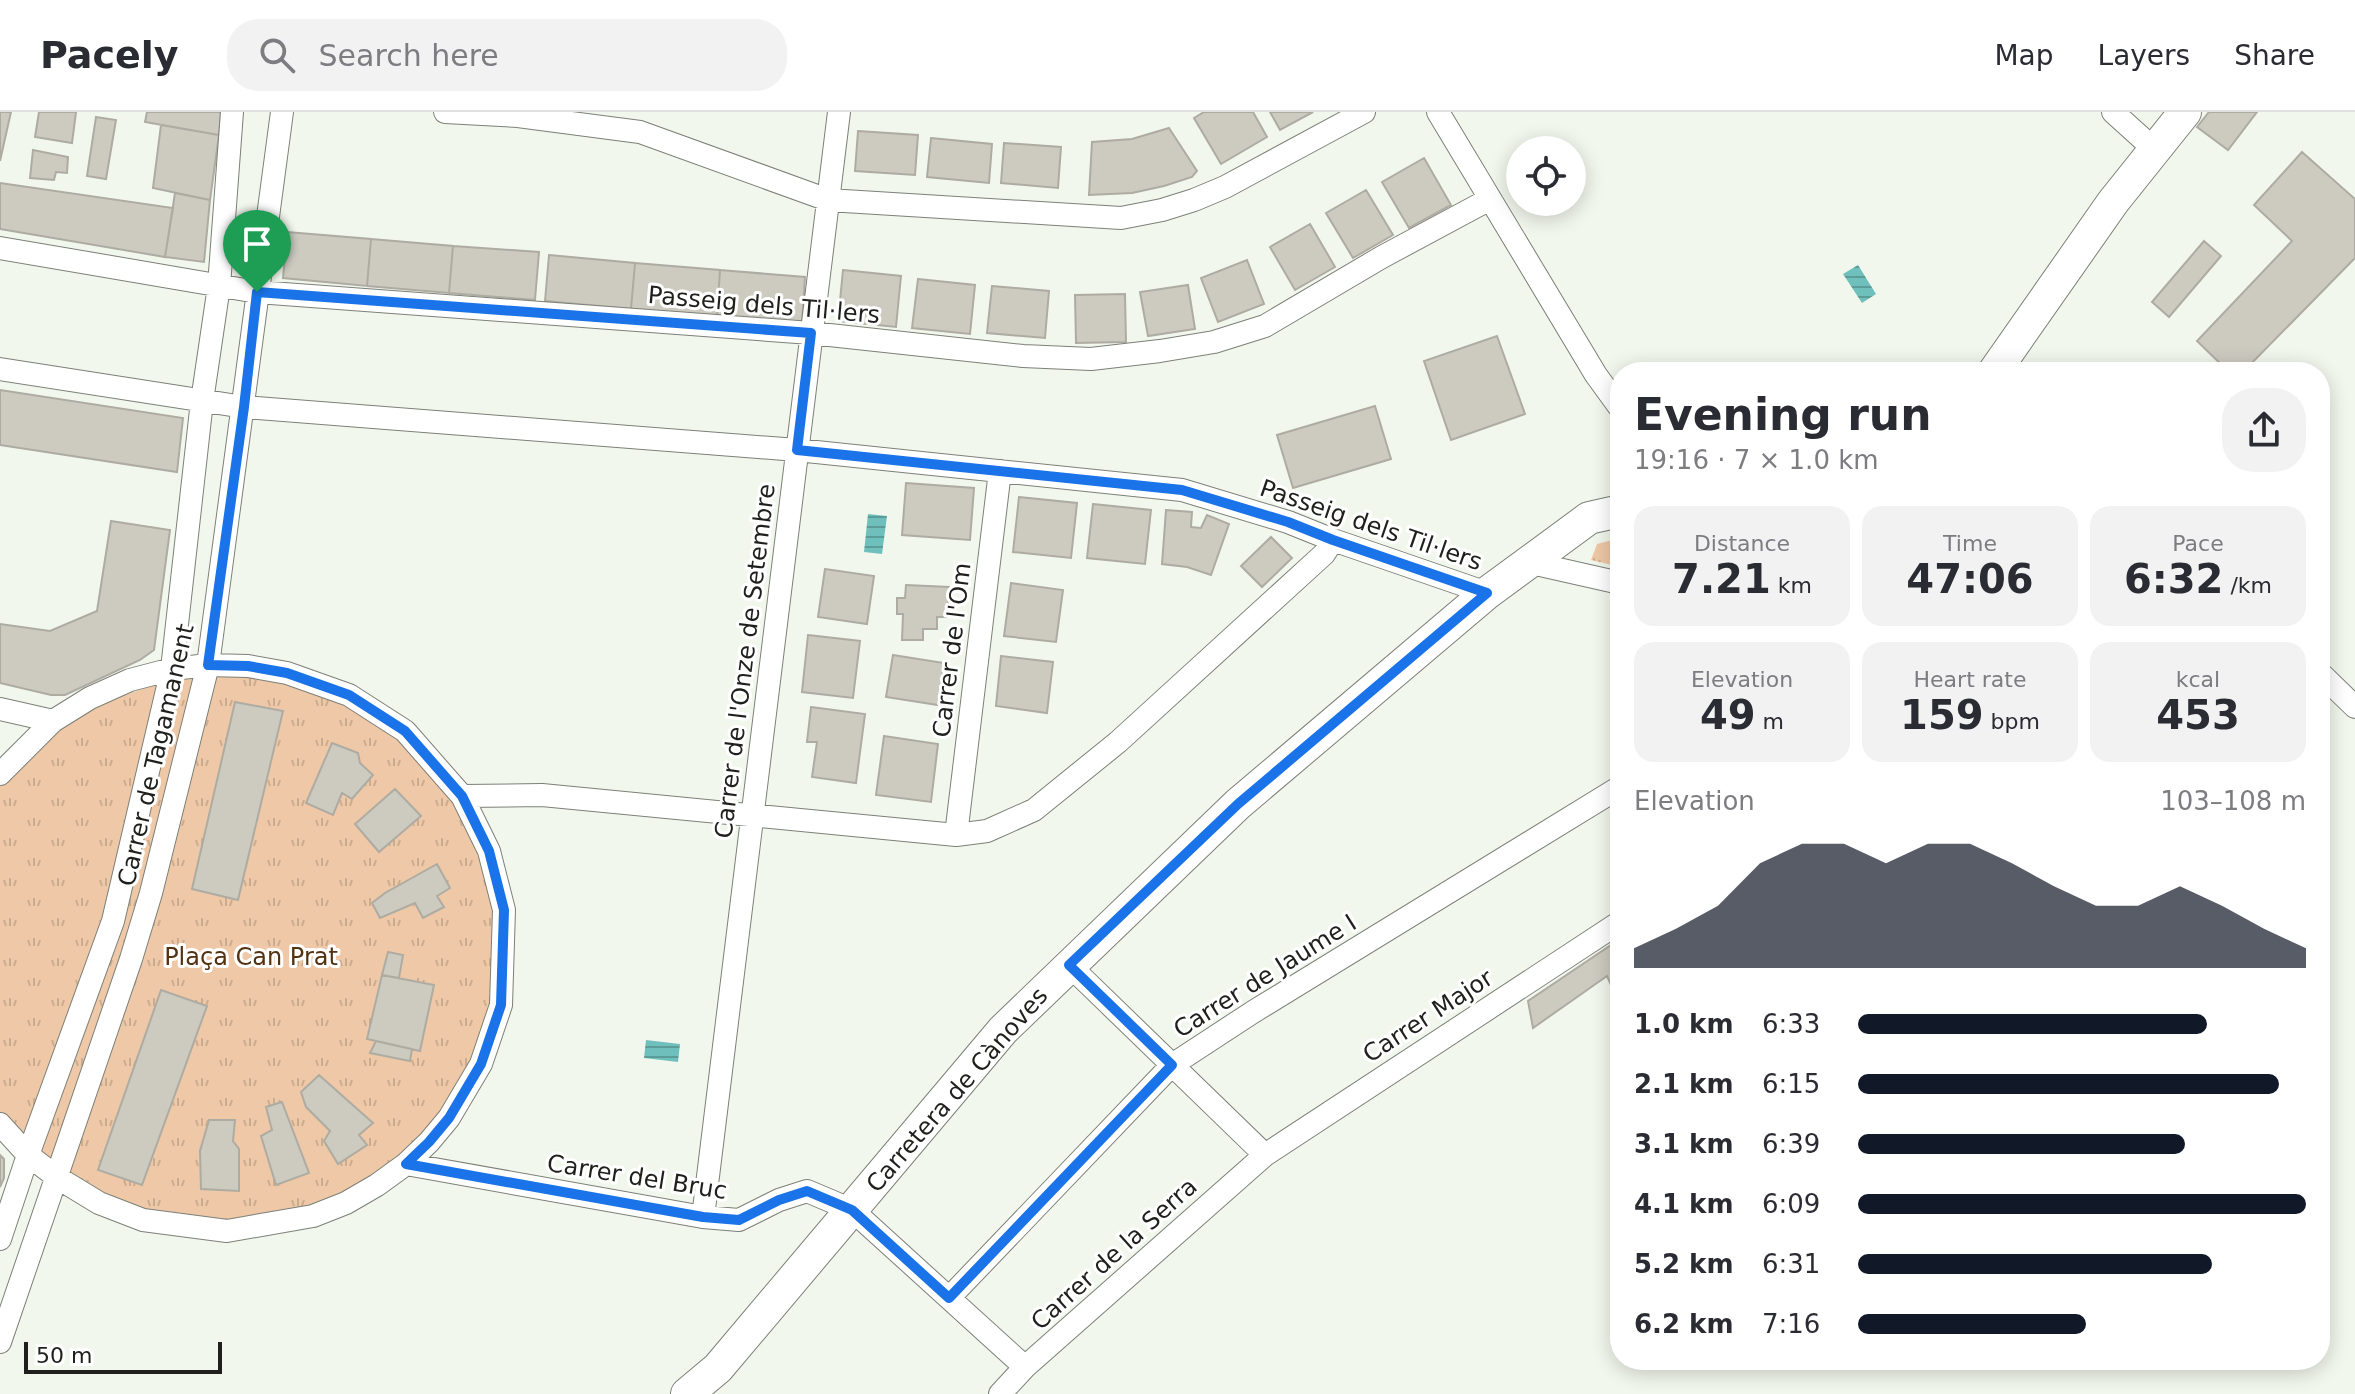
<!DOCTYPE html>
<html lang="en">
<head>
<meta charset="utf-8">
<style>
	:root { --surface:#fff; --page:#f2f2f3; --text:#2b2b33; --muted:#7c7c81; --line:#e1e1e2; --accent:#111827 }
	body { margin:0; font-family:"DejaVu Sans",sans-serif; background:var(--page); color:var(--text); height:100vh; display:flex; flex-direction:column; font-size:30px; white-space:nowrap }
	* { box-sizing:border-box; margin:0 }
	p { font-size:26px; color:var(--muted) }
	.icon { flex:none; width:44px; height:44px; fill:none; stroke:currentColor; stroke-width:2; stroke-linecap:round; stroke-linejoin:round }
	.map { position:relative; flex:1; overflow:hidden }
	.sheet { position:absolute; left:1610px; top:250px; width:720px; height:1008px; display:flex; flex-direction:column; background:var(--surface); border-radius:32px; box-shadow:0 4px 20px #0003 }
	.sheet>* { flex:none }
	.buttons { position:absolute; left:1506px; top:24px; display:grid; gap:16px }
	.buttons a { display:grid; place-items:center; width:80px; height:80px; border-radius:50%; background:var(--surface); box-shadow:0 4px 20px #0003; font-size:40px }
	.scale { position:absolute; left:24px; bottom:20px; width:198px; box-sizing:border-box; padding-left:8px; border:4px solid #1f201d; border-top:0; font-size:22px; line-height:28px; white-space:nowrap; color:#1f201d; -webkit-text-stroke:6px #fff; paint-order:stroke }
	.pin { position:absolute; display:grid; place-items:center; width:68px; height:68px; color:#fff; margin:-82px -34px; border-radius:50% 50% 50% 0; rotate:-45deg; box-shadow:0 0 8px #0007 }
	.pin .icon { rotate:45deg }
	.round { display:grid; place-items:center; flex:none; width:84px; height:84px; border-radius:32px; background:var(--page) }
	.headline { display:flex; align-items:center; justify-content:space-between; height:136px; padding:0 24px }
	h1 { font-size:44px; font-weight:700; line-height:60px }
	.stats { display:grid; grid-template-columns:repeat(3,1fr); gap:12px; height:136px; padding:8px 24px }
	.stats div { display:grid; align-content:center; border-radius:20px; background:var(--page); text-align:center }
	.stats b { font-size:40px; font-weight:700 }
	.stats small { font-size:22px; font-weight:400 }
	.stats p { font-size:22px }
	.chart { height:224px; padding:16px 24px }
	.chart p { display:flex; justify-content:space-between }
	.chart svg { width:100%; height:144px; margin-top:8px; fill:var(--accent); opacity:.7 }
	ul { padding:0 24px; list-style:none; font-size:26px }
	li { display:grid; grid-template-columns:128px 96px 1fr; align-items:center; height:60px }
	li i { height:20px; border-radius:10px; background:var(--accent) }
	header { display:flex; align-items:center; gap:48px; box-sizing:border-box; height:112px; padding:0 40px; background:var(--surface); border-bottom:2px solid var(--line) }
	header strong { font-size:38px }
	nav { display:flex; gap:44px; margin-inline-start:auto; font-size:28px }
	.search { width:560px; height:72px; background:var(--page); display:flex; align-items:center; gap:20px; box-sizing:border-box; padding:0 28px; border-radius:32px; color:var(--muted); font-size:30px }
	.map>svg:first-child { display:block }
	.park { fill:url(#park-tufts) }
	.water { fill:url(#water-rules) }
	.building { fill:#cdcac0; stroke:#aeaca2; stroke-width:2 }
	.lines { fill:none; stroke-linecap:round; stroke-linejoin:round }
	.street-casing { stroke:#7c8077; stroke-width:24 }
	.secondary-casing { stroke:#7c8077; stroke-width:34 }
	.street { stroke:#fff; stroke-width:22 }
	.secondary { stroke:#fff; stroke-width:32 }
	.route-casing { stroke:#fff; stroke-width:16 }
	.route { stroke:#1a73e8; stroke-width:10 }
	.labels { text-anchor:middle; stroke-width:6; stroke-linejoin:round; paint-order:stroke }
	.street-label { font-size:24px; fill:#1f201d; stroke:#fff }
	.park-label { font-size:24px; fill:#523210; stroke:#fff }
</style>
</head>
<body>
<header>
<strong>Pacely</strong>
<div class="search"><svg class="icon" aria-label="search" viewBox="0 0 24 24"><circle cx="10" cy="10" r="6"/><path d="M15 15l6 6"/></svg>Search here</div>
<nav><a>Map</a><a>Layers</a><a>Share</a></nav>
</header>
<div class="map">
<svg width="2355" height="1282" viewBox="0 0 2355 1282">
	<defs>
		<pattern id="park-tufts" width="24" height="20" patternUnits="userSpaceOnUse" patternTransform="scale(2)"><rect width="24" height="20" fill="#eec8a7"/><path d="M3 7l-1-3M5 7V3M7 7l1-3M15 17l-1-3M17 17v-4M19 17l1-3" fill="none" stroke="#ccac8f"/></pattern>
		<pattern id="water-rules" width="6" height="5" patternUnits="userSpaceOnUse" patternTransform="scale(2)"><rect width="6" height="5" fill="#6fc0bc"/><path d="M0 2.5h6" fill="none" stroke="#5b9c98"/></pattern>
	</defs>
	<rect width="100%" height="100%" fill="#f2f7ed"/>
	<path class="park" d="M1620 426V455L1591 448 1597 432Z
		M208 553 287 561 405 619 489 739 504 798 481 952 406 1052 313 1104 227 1119 143 1108 28 1043 0 1010V662L53 609Z"/>
	<path class="water" d="M1858 153 1876 182 1862 191 1843 162Z
		M868 402 887 404 882 442 864 440Z
		M646 928 680 932 678 950 644 946Z"/>
	<path class="building" d="M0 0H11L0 49Z
		M39 0H76L72 31 35 25Z
		M147 0H221L219 23 145 10Z
		M1204 0H1253L1267 25 1221 52 1194 6Z
		M1270 0H1313L1280 18Z
		M2209 0H2257L2228 38 2197 15Z
		M96 5 116 8 106 67 87 64Z
		M161 13 219 23 210 88 153 76Z
		M1169 16 1197 59 1192 65 1164 74 1132 81 1089 83 1092 30 1132 27Z
		M858 19 918 23 915 63 855 59Z
		M931 26 992 32 989 71 927 65Z
		M1004 31 1061 35 1058 76 1001 71Z
		M33 38 68 45 67 61 56 60 54 68 30 66Z
		M2302 40 2355 87V146L2243 260H2229L2197 229 2292 129 2254 93Z
		M1424 46 1451 93 1409 116 1382 70Z
		M0 71 173 96 165 145 0 117Z
		M1366 78 1393 123 1353 146 1326 101Z
		M175 81 210 88 204 150 165 145Z
		M1310 112 1335 155 1295 178 1270 135Z
		M287 120 371 127 367 174 283 166Z
		M371 127 453 134 449 181 367 174Z
		M2204 129 2221 144 2169 205 2152 190Z
		M453 134 539 140 535 188 449 181Z
		M549 143 635 151 631 197 545 189Z
		M1247 148 1264 192 1218 210 1201 166Z
		M635 151 720 158 717 204 631 197Z
		M720 158 805 165 802 212 717 204Z
		M843 158 901 164 896 215 838 209Z
		M918 167 975 173 970 222 912 216Z
		M1188 173 1195 217 1148 224 1140 180Z
		M992 174 1049 179 1045 226 987 221Z
		M1125 182 1126 230 1076 231 1075 183Z
		M1497 224 1525 302 1451 328 1424 249Z
		M0 278 183 306 177 360 0 333Z
		M1375 294 1391 347 1293 376 1277 323Z
		M906 371 974 376 970 428 902 423Z
		M1019 385 1077 391 1071 446 1013 440Z
		M1093 392 1151 398 1145 452 1087 446Z
		M1166 398 1192 400 1191 415 1201 416 1207 403 1229 412 1211 463 1187 455 1162 452Z
		M111 409 170 418 154 538 140 548 65 583H51L0 571V512L50 519 97 499Z
		M1271 425 1292 446 1262 475 1241 454Z
		M825 457 874 464 867 512 818 505Z
		M1011 471 1063 478 1056 530 1004 524Z
		M906 473 949 475 947 505H937V517H923V528H902L903 502H897V486H905Z
		M808 523 860 529 853 586 802 580Z
		M893 543 944 551 938 593 886 585Z
		M1001 544 1053 550 1047 601 996 594Z
		M235 590 283 599 238 788 192 777Z
		M811 595 865 602 856 671 812 665 817 630H807Z
		M884 624 938 632 931 690 876 683Z
		M332 631 358 641 360 651 373 663 352 687 342 681 333 703 306 691Z
		M395 677 421 704 379 740 355 712Z
		M437 752 450 776 437 784 444 795 423 806 415 791 380 806 372 791 385 781Z
		M1620 827V893L1607 864 1533 916 1528 889Z
		M388 840 403 843 399 866 382 863Z
		M382 863 434 873 420 939 367 927Z
		M161 878 207 894 142 1073 98 1058Z
		M376 929 412 937 410 949 370 941Z
		M319 963 373 1011 359 1023 367 1033 338 1052 324 1029 330 1019 306 995 301 980Z
		M282 990 309 1061 276 1073 261 1024 272 1018 266 995Z
		M209 1008H235L233 1029 239 1037V1079L201 1077 200 1039Z
		M0 1043 4 1047V1066L0 1075Z"/>
	<g class="lines">
		<defs>
			<path id="street" d="M445 0 518 4 640 20 828 88 1121 106 1162 98 1194 88 1225 75 1364 0
				M1438 0 1596 263 1620 296
				M2113 0 2155 38
				M0 136 257 180 811 221 1023 244 1091 247 1160 239 1214 230 1265 214 1382 145 1490 87
				M0 257 244 295 797 338 1182 378 1288 410 1333 428 1487 481
				M1527 450 1620 471
				M2320 561 2355 595
				M0 597 53 609
				M0 662 53 609 90 586 130 568 172 557 208 553 248 554 287 561 349 583 405 619 462 684 489 739 504 798 501 893 481 952 449 1006 429 1030 406 1052 377 1073 346 1091 313 1104 227 1119 143 1108 99 1091 58 1066 28 1043 0 1012
				M462 684 542 683 956 723 987 719 1034 698 1118 630 1324 442 1333 428
				M956 723 1000 359
				M1069 853 1265 1043
				M406 1052 703 1105 739 1108 779 1088 807 1079 852 1098 1025 1255
				M703 1105 839 0
				M0 1127 28 1043 113 809 172 557 202 289 219 174 232 0
				M949 1186 1172 953 1253 900 1620 675
				M0 1230 131 847 151 781 208 553 282 0
				M1000 1282 1025 1255 1265 1043 1620 810"/>
			<path id="secondary" d="M1994 260 2113 90 2185 0
				M687 1282 718 1256 1003 918 1238 692 1487 481 1589 406 1620 399"/>
		</defs>
		<use href="#street" class="street-casing"/>
		<use href="#secondary" class="secondary-casing"/>
		<use href="#street" class="street"/>
		<use href="#secondary" class="secondary"/>
	</g>
	<g class="lines">
		<defs>
			<path id="route" d="M257 180 811 221 797 338 1182 378 1288 410 1333 428 1487 481 1238 692 1069 853 1172 953 949 1186 852 1098 807 1079 779 1088 739 1108 703 1105 406 1052 429 1030 449 1006 481 952 501 893 504 798 489 739 462 684 405 619 349 583 287 561 248 554 208 553 244 295Z"/>
		</defs>
		<use href="#route" class="route-casing"/>
		<use href="#route" class="route"/>
	</g>
	<g class="labels">
		<g class="street-label">
			<text transform="translate(764 193) rotate(5)" y="8">Passeig dels Til·lers</text>
			<text transform="translate(1371 413) rotate(19)" y="8">Passeig dels Til·lers</text>
			<text transform="translate(952 538) rotate(-83)" y="8">Carrer de l'Om</text>
			<text transform="translate(745 549) rotate(-83)" y="8">Carrer de l'Onze de Setembre</text>
			<text transform="translate(156 643) rotate(-77)" y="8">Carrer de Tagamanent</text>
			<text transform="translate(1265 864) rotate(-32)" y="8">Carrer de Jaume I</text>
			<text transform="translate(1428 904) rotate(-33)" y="8">Carrer Major</text>
			<text transform="translate(957 978) rotate(-49)" y="8">Carretera de Cànoves</text>
			<text transform="translate(637 1065) rotate(9)" y="8">Carrer del Bruc</text>
			<text transform="translate(1114 1142) rotate(-42)" y="8">Carrer de la Serra</text>
		</g>
		<g class="park-label">
			<text x="251" y="853">Plaça Can Prat</text>
		</g>
	</g>
</svg>
<div class="buttons">
<a><svg class="icon" aria-label="locate" viewBox="0 0 24 24"><circle cx="12" cy="12" r="6"/><path d="M12 2v4M12 18v4M2 12h4M18 12h4"/></svg></a>
</div>
<div class="scale">50 m</div>
<div class="pin" style="left:257px;top:180px;background:#1e9e55"><svg class="icon" aria-label="arrive" viewBox="0 0 24 24"><path d="M6 21V4h12l-3 4 3 4H6"/></svg></div>
<section class="sheet">
<div class="headline"><div><h1>Evening run</h1><p>19:16 · 7 × 1.0 km</p></div><a class="round"><svg class="icon" aria-label="share" viewBox="0 0 24 24"><path d="M12 15V3M7 8l5-5 5 5M5 13v7h14v-7"/></svg></a></div>
<div class="stats">
<div><p>Distance</p><b>7.21<small> km</small></b></div>
<div><p>Time</p><b>47:06</b></div>
<div><p>Pace</p><b>6:32<small> /km</small></b></div>
</div>
<div class="stats">
<div><p>Elevation</p><b>49<small> m</small></b></div>
<div><p>Heart rate</p><b>159<small> bpm</small></b></div>
<div><p>kcal</p><b>453</b></div>
</div>
<div class="chart"><p><span>Elevation</span>103–108 m</p>
<svg viewBox="0 0 160 44" preserveAspectRatio="none"><path d="M0 44V38L10 32L20 25L30 12L40 6L50 6L60 12L70 6L80 6L90 12L100 19L110 25L120 25L130 19L140 25L150 32L160 38V44z"/></svg>
</div>
<ul>
<li><b>1.0 km</b>6:33<i style="width:78%"></i></li>
<li><b>2.1 km</b>6:15<i style="width:94%"></i></li>
<li><b>3.1 km</b>6:39<i style="width:73%"></i></li>
<li><b>4.1 km</b>6:09<i style="width:100%"></i></li>
<li><b>5.2 km</b>6:31<i style="width:79%"></i></li>
<li><b>6.2 km</b>7:16<i style="width:51%"></i></li>
</ul>
</section>
</div>
</body>
</html>
